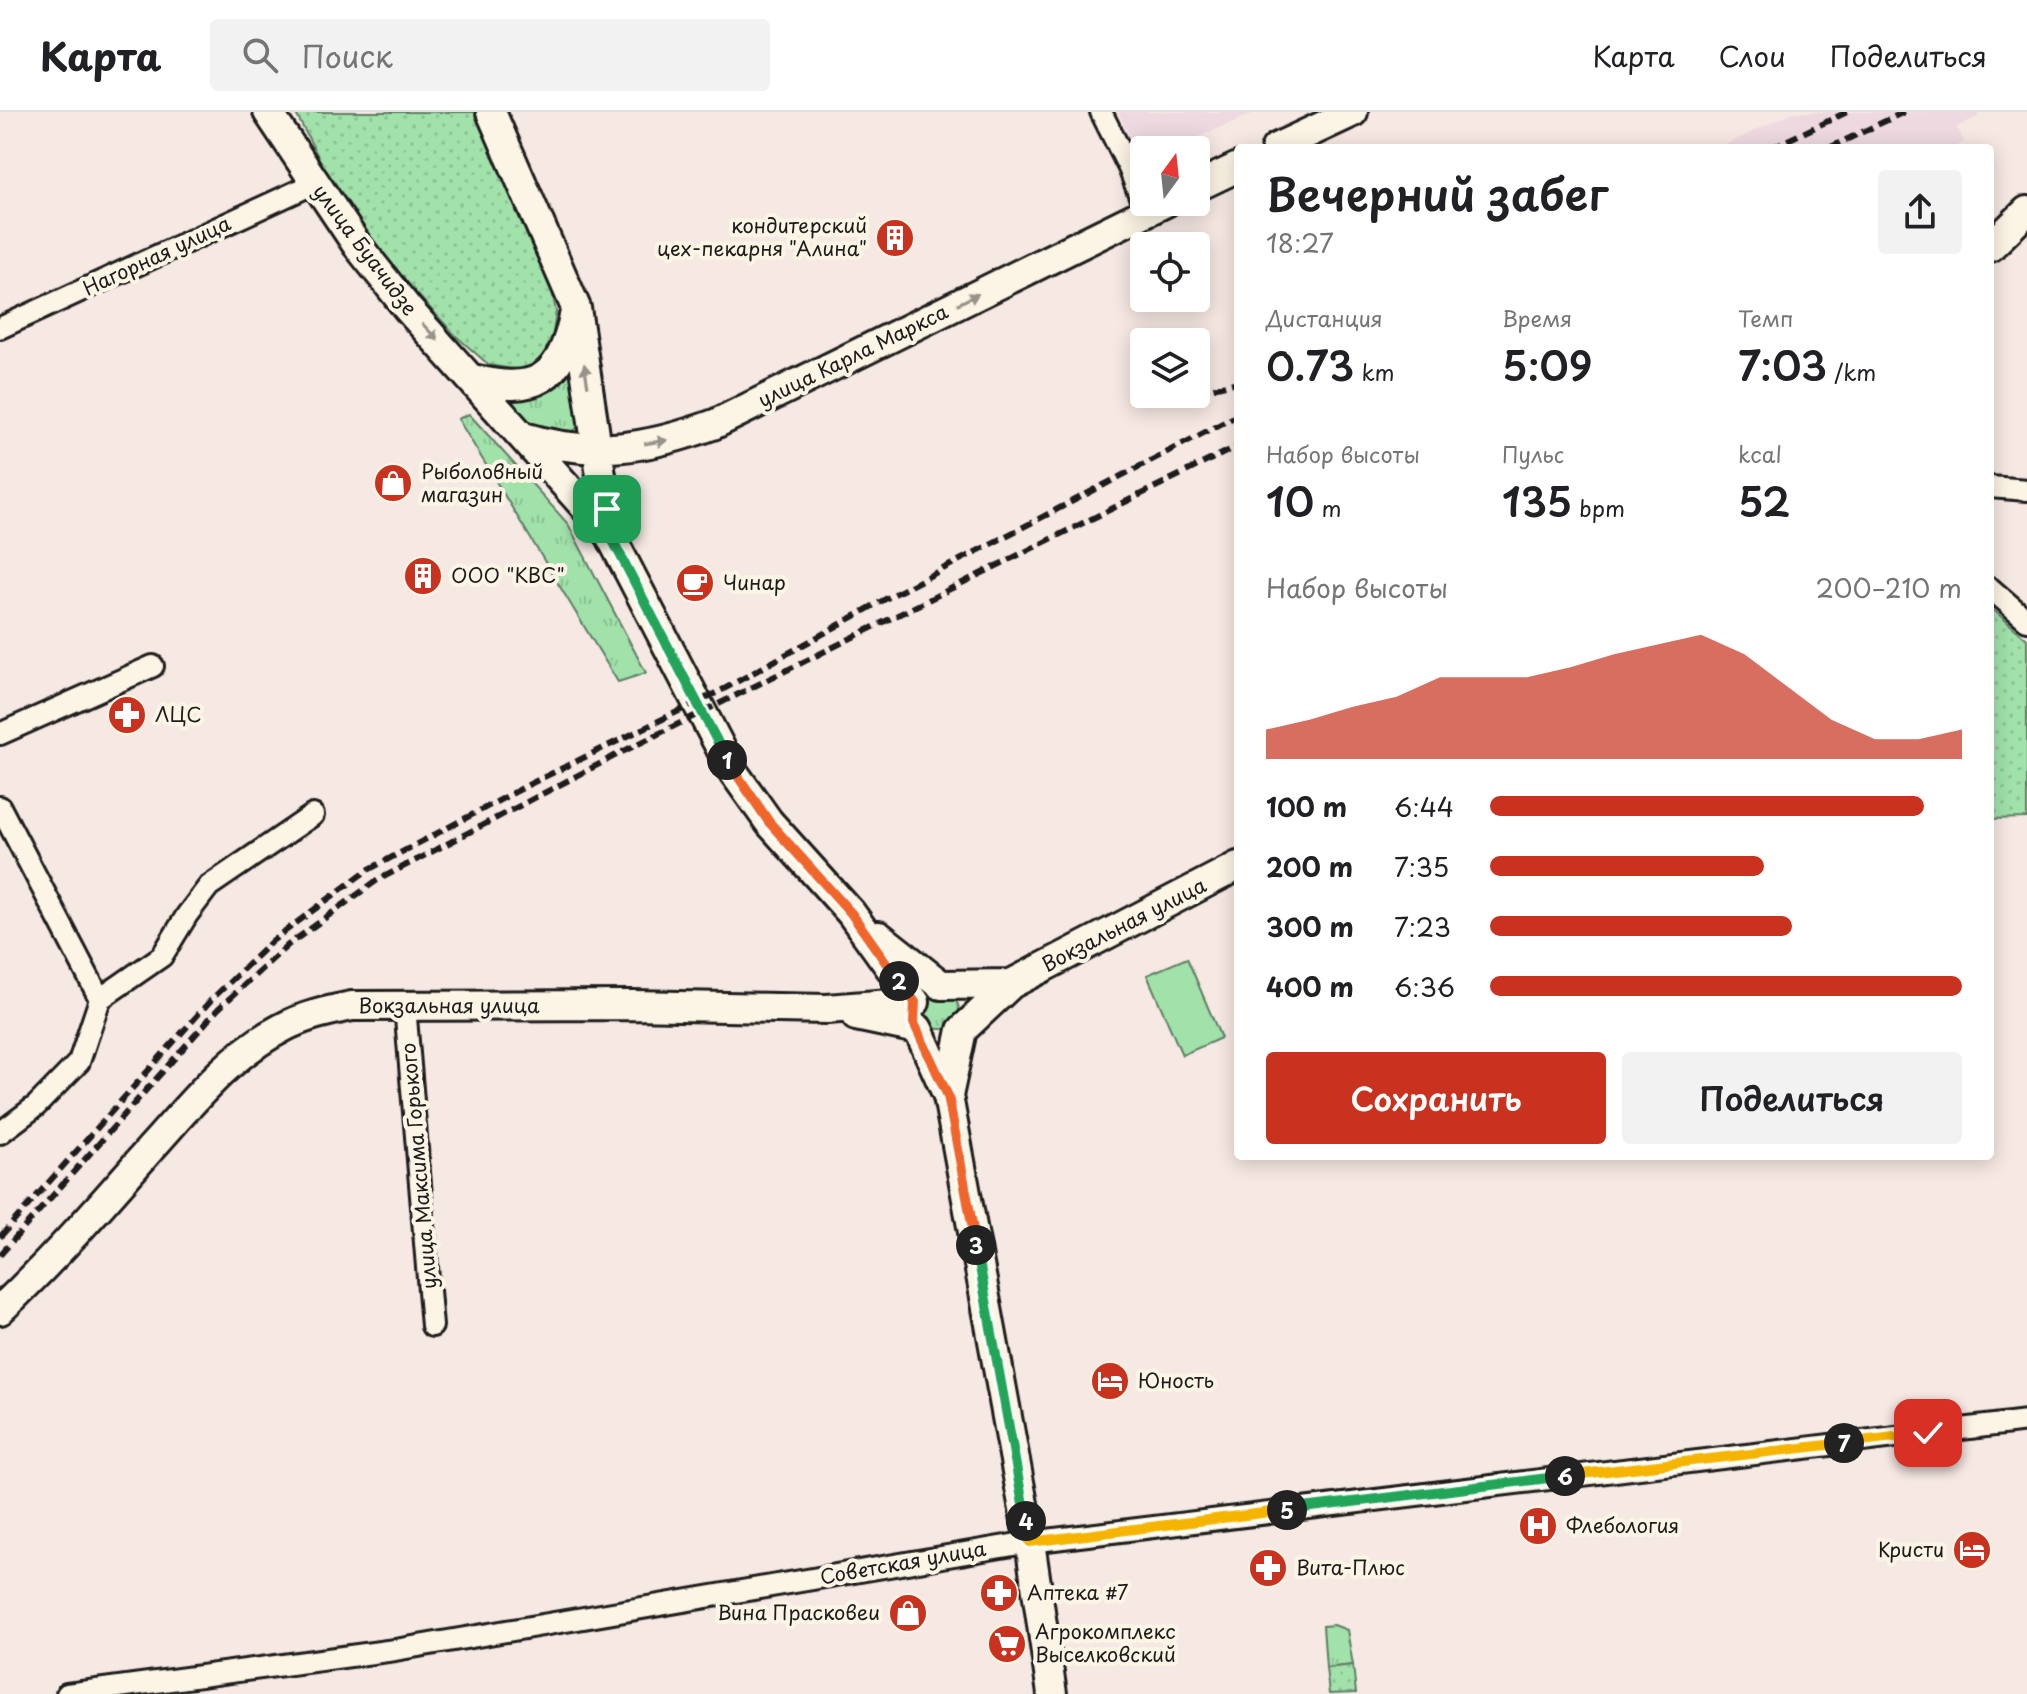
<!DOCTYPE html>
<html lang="ru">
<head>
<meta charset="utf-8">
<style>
	:root { --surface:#fff; --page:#f2f2f2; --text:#202124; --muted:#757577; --line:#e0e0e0; --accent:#c8321e }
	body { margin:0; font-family:"Playpen Sans",sans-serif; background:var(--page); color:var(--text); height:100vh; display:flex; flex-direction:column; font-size:30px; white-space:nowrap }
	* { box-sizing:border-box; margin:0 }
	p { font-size:26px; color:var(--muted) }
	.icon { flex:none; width:44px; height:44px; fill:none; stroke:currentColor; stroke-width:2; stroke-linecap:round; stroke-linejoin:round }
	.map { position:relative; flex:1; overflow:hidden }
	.panel { position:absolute; left:1234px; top:32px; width:760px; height:1016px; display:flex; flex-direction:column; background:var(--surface); border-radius:8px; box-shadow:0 4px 20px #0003 }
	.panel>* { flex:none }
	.needle { width:52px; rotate:15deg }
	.fabs { position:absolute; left:1130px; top:24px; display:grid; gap:16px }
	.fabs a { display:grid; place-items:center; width:80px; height:80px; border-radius:8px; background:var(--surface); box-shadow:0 4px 20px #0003; font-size:40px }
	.pin { position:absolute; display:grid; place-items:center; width:68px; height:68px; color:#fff; margin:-34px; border-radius:16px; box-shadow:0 4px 12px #0006 }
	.km { position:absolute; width:40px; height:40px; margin:-20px; border-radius:50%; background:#222; color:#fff; font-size:22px; line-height:40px; text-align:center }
	.round { display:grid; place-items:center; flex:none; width:84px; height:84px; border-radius:8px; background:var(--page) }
	.overview { display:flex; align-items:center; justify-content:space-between; height:136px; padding:0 32px }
	h1 { font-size:44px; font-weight:600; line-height:60px }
	.figures { display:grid; grid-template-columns:repeat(3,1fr); gap:12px; height:136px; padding:8px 32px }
	.figures div { display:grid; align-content:center }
	.figures b { font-size:40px; font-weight:600 }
	.figures small { font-size:22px; font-weight:400 }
	.figures p { font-size:22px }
	.chart { height:224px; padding:16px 32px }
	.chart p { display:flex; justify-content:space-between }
	.chart svg { width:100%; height:144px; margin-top:8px; fill:var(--accent); opacity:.7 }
	.action { display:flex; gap:16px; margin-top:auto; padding:16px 32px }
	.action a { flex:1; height:92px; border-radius:8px; background:var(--accent); color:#fff; font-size:32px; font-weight:600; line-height:92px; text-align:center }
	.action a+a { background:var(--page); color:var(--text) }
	ul { padding:0 32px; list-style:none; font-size:26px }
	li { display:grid; grid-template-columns:128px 96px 1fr; align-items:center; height:60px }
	li i { height:20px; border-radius:10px; background:var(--accent) }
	header { display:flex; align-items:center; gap:48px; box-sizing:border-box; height:112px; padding:0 40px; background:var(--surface); border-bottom:2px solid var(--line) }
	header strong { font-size:38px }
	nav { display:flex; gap:44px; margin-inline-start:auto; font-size:28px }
	.search { width:560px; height:72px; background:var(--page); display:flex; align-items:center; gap:20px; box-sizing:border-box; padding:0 28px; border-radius:8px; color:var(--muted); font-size:30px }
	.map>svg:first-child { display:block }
	.built { fill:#eed9e1 }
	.grass { fill:url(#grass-tufts); stroke:#5e7e63; stroke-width:2 }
	.park { fill:url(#park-dots); stroke:#5e7e63; stroke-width:2 }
	.pitch { fill:#a1e1aa; stroke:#5e7e63; stroke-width:2 }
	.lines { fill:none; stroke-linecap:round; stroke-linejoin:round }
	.street-casing { stroke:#1c1c1c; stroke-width:26 }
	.secondary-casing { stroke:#1c1c1c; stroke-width:34 }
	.street { stroke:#fcf5e5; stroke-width:20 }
	.secondary { stroke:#fcf5e5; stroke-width:28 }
	.rail { stroke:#1c1c1c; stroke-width:6; stroke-dasharray:12 6; stroke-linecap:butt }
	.oneway { fill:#97938b }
	.split-1-casing { stroke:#fff; stroke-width:16 }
	.split-2-casing { stroke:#fff; stroke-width:16 }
	.split-3-casing { stroke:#fff; stroke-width:16 }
	.split-4-casing { stroke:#fff; stroke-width:16 }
	.split-5-casing { stroke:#fff; stroke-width:16 }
	.split-6-casing { stroke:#fff; stroke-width:16 }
	.split-7-casing { stroke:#fff; stroke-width:16 }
	.split-8-casing { stroke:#fff; stroke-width:16 }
	.split-1 { stroke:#22a559; stroke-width:10 }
	.split-2 { stroke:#f0652b; stroke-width:10 }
	.split-3 { stroke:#f0652b; stroke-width:10 }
	.split-4 { stroke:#22a559; stroke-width:10 }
	.split-5 { stroke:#f5b400; stroke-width:10 }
	.split-6 { stroke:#22a559; stroke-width:10 }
	.split-7 { stroke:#f5b400; stroke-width:10 }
	.split-8 { stroke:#f5b400; stroke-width:10 }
	.labels { text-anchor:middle; stroke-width:8; stroke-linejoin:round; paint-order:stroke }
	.poi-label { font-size:20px; fill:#1c1c1c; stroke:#fcf5e5; text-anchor:start }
	.street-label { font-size:20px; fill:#1c1c1c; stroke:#fcf5e5 }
</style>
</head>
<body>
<header>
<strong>Карта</strong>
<div class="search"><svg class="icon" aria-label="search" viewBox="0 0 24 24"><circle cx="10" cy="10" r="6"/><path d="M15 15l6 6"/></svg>Поиск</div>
<nav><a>Карта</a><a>Слои</a><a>Поделиться</a></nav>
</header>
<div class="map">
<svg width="2027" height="1582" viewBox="0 0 2027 1582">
	<defs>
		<pattern id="grass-tufts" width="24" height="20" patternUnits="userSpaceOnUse" patternTransform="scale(2)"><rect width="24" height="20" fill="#a1e1aa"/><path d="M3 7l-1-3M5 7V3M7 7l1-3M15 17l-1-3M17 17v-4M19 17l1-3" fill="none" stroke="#8ac092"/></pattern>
		<pattern id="park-dots" width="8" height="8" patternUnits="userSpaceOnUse" patternTransform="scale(2)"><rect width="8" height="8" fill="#a1e1aa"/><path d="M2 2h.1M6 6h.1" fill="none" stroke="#8ac092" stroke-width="1.8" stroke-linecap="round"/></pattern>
	</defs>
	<rect width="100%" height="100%" fill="#f6e8e3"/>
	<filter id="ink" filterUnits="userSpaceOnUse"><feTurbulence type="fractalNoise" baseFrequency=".0125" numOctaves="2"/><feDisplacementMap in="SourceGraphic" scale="16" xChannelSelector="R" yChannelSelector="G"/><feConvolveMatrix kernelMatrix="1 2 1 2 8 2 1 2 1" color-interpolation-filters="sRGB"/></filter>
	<g filter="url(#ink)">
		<path class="built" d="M1118 0H1256L1168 38H1144V49L1141 50Z
			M1794 0H1977L1979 4 1957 15 1964 30 1953 36H1719Z"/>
		<path class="grass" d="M570 252 582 308 575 318 553 327 523 309 505 284Z
			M469 302 568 412 646 561 618 570 458 307Z
			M923 899a18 18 0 1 1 36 0a18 18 0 1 1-36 0Z
			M1334 1513 1347 1518 1353 1553 1326 1556 1323 1514Z"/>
		<path class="park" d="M295 0H481L546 145 556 200 550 241 525 259 489 253 456 224 403 167 338 83Z
			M1990 495 2027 527V706L1990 707Z
			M1353 1553 1356 1581 1329 1582 1326 1556Z"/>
		<path class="pitch" d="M1187 846 1221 926 1182 943 1147 863Z"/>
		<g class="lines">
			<defs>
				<path id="street" d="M1101 0 1129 56 1146 100
					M0 216 315 71
					M1990 375 2027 378
					M1990 476 2027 508
					M0 622 153 554
					M0 695 100 887
					M405 894 432 1214
					M0 1021 36 994 79 950 100 887 162 844 187 803 209 774 313 703
					M67 1582 395 1538 1030 1430 2027 1309"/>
				<path id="secondary" d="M268 0 357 133 408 197 610 423 732 658 769 710 851 801 915 890
					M491 0 576 196 610 423
					M1276 36 1353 0
					M1196 75 1238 55
					M1990 135 2027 99
					M473 267C535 283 561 268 574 204
					M524 325C591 346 650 336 715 312L1166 90
					M879 824 941 873 1011 872
					M856 904 918 917 948 984 1030 1430 1052 1582
					M948 984 962 918 1011 872 1238 754
					M0 1198C54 1147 102 1092 151 1036 190 993 229 943 282 916 304 904 327 899 352 894L633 893 827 897 915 890"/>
			</defs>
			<use href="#street" class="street-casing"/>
			<use href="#secondary" class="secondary-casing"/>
			<use href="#street" class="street"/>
			<use href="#secondary" class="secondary"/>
			<path class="rail" d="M1771 36 1847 0
				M1829 36 1904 0
				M1196 280 1238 270
				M1167 289 1189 282
				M0 1125 211 888 272 829 366 759 530 672 724 577 889 485 1238 303
				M0 1143 218 897 288 833 376 769 628 637 1238 334"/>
		</g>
		<defs><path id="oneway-solid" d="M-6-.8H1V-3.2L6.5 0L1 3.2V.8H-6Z" transform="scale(2)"/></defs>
		<g class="oneway">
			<use href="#oneway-solid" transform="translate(968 187) rotate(-26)"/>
			<use href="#oneway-solid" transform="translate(430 220) rotate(47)"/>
			<use href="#oneway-solid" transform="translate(586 263) rotate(-99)"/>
			<use href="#oneway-solid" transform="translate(656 330) rotate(-9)"/>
		</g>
	</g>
	<g class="lines" filter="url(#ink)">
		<defs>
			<path id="split-1" d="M607 397 610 423 727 648"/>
			<path id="split-2" d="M727 648 769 710 851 801 899 869"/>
			<path id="split-3" d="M899 869 915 890 914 911 948 984 976 1133"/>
			<path id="split-4" d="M976 1133 1026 1409"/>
			<path id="split-5" d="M1026 1409 1030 1430 1287 1398"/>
			<path id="split-6" d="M1287 1398 1565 1364"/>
			<path id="split-7" d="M1565 1364 1844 1331"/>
			<path id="split-8" d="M1844 1331 1928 1321"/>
		</defs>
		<use href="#split-1" class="split-1-casing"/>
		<use href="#split-2" class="split-2-casing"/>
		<use href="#split-3" class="split-3-casing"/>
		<use href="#split-4" class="split-4-casing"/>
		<use href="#split-5" class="split-5-casing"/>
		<use href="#split-6" class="split-6-casing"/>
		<use href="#split-7" class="split-7-casing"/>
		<use href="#split-8" class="split-8-casing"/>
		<use href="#split-1" class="split-1"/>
		<use href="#split-2" class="split-2"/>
		<use href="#split-3" class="split-3"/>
		<use href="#split-4" class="split-4"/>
		<use href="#split-5" class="split-5"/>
		<use href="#split-6" class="split-6"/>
		<use href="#split-7" class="split-7"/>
		<use href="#split-8" class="split-8"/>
	</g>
	<defs>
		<symbol id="building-disc" viewBox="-11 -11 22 22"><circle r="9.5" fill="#c8321e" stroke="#fcf5e5"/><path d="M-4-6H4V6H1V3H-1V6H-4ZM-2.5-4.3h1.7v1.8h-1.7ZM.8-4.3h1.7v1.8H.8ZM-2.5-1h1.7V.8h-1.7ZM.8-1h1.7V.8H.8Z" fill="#fff"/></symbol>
		<symbol id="shop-disc" viewBox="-11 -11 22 22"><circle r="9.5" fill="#c8321e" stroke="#fcf5e5"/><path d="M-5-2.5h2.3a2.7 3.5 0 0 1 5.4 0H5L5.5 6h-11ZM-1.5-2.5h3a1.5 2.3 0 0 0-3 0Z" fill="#fff"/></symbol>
		<symbol id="cafe-disc" viewBox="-11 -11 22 22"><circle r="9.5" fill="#c8321e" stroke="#fcf5e5"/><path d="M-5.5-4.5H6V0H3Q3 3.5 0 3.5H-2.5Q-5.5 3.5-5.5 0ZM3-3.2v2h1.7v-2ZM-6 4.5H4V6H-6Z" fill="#fff"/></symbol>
		<symbol id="pharmacy-disc" viewBox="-11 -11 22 22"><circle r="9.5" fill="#c8321e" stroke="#fcf5e5"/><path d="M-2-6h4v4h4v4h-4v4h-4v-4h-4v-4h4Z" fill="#fff"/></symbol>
		<symbol id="hotel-disc" viewBox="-11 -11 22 22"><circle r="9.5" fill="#c8321e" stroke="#fcf5e5"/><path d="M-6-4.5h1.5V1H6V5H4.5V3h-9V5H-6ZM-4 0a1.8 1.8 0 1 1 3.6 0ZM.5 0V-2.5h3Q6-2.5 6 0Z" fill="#fff"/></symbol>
		<symbol id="hospital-disc" viewBox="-11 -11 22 22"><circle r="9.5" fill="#c8321e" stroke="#fcf5e5"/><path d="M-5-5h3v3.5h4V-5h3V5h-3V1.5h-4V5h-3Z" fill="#fff"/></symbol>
		<symbol id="supermarket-disc" viewBox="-11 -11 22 22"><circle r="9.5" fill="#c8321e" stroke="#fcf5e5"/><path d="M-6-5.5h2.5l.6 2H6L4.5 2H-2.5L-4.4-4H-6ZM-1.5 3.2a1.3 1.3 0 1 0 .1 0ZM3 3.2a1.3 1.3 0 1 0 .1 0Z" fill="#fff"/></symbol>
	</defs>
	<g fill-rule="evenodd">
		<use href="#building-disc" x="873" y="104" width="44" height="44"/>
		<use href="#shop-disc" x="371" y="349" width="44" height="44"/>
		<use href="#building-disc" x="401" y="442" width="44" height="44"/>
		<use href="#cafe-disc" x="673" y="449" width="44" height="44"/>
		<use href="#pharmacy-disc" x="105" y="581" width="44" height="44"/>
		<use href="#hotel-disc" x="1088" y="1247" width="44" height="44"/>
		<use href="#hospital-disc" x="1516" y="1392" width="44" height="44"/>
		<use href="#hotel-disc" x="1950" y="1416" width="44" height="44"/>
		<use href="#pharmacy-disc" x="1246" y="1434" width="44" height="44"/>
		<use href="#pharmacy-disc" x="977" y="1459" width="44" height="44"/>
		<use href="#shop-disc" x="886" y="1479" width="44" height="44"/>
		<use href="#supermarket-disc" x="985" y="1510" width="44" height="44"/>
	</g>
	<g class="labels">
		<g class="poi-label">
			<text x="867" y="121" text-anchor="end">кондитерский<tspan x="867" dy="23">цех-пекарня "Алина"</tspan></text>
			<text x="421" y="367">Рыболовный<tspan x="421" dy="23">магазин</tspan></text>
			<text x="451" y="471">ООО "КВС"</text>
			<text x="723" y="478">Чинар</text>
			<text x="155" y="610">ЛЦС</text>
			<text x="1138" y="1276">Юность</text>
			<text x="1566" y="1421">Флебология</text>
			<text x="1944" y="1445" text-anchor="end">Кристи</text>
			<text x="1296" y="1463">Вита-Плюс</text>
			<text x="1027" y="1488">Аптека #7</text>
			<text x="880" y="1508" text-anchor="end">Вина Прасковеи</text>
			<text x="1035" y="1527">Агрокомплекс<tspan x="1035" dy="23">Выселковский</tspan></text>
		</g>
		<g class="street-label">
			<text transform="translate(365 138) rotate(53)" y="7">улица Буачидзе</text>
			<text transform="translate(157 144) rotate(-25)" y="7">Нагорная улица</text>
			<text transform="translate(853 244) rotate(-26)" y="7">улица Карла Маркса</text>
			<text transform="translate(1124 813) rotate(-27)" y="7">Вокзальная улица</text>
			<text x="449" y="901">Вокзальная улица</text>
			<text transform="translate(419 1054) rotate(-95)" y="7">улица Максима Горького</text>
			<text transform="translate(903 1451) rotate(-10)" y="7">Советская улица</text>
		</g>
	</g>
</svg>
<div class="fabs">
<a><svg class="needle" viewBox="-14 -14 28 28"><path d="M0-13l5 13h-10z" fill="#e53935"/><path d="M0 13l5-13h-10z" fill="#757577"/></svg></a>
<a><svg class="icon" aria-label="locate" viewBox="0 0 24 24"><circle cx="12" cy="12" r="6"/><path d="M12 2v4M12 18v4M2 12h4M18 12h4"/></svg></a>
<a><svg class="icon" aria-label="layers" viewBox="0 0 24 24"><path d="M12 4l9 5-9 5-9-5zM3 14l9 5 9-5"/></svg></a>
</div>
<div class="pin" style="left:607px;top:397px;background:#1e9e55"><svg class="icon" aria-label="arrive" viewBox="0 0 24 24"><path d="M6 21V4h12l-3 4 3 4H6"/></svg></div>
<div class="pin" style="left:1928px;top:1321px;background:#d93025"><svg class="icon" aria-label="check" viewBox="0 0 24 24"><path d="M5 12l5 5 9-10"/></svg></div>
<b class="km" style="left:727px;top:648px">1</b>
<b class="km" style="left:899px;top:869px">2</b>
<b class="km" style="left:976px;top:1133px">3</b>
<b class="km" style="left:1026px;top:1409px">4</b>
<b class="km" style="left:1287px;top:1398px">5</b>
<b class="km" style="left:1565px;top:1364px">6</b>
<b class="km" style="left:1844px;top:1331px">7</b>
<section class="panel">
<div class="overview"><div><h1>Вечерний забег</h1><p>18:27</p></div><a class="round"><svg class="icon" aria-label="share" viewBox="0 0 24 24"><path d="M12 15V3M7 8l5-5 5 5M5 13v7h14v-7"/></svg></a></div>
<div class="figures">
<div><p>Дистанция</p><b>0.73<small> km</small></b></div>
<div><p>Время</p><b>5:09</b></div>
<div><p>Темп</p><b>7:03<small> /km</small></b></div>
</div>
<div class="figures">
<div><p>Набор высоты</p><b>10<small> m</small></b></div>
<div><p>Пульс</p><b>135<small> bpm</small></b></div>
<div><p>kcal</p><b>52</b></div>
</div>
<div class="chart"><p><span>Набор высоты</span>200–210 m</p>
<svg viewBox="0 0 160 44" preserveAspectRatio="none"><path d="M0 44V35L10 32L20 28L30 25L40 19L50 19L60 19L70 16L80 12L90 9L100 6L110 12L120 22L130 32L140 38L150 38L160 35V44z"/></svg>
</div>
<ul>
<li><b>100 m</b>6:44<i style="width:92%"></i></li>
<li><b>200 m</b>7:35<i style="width:58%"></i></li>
<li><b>300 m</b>7:23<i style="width:64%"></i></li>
<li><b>400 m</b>6:36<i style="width:100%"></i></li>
</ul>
<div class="action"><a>Сохранить</a><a>Поделиться</a></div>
</section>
</div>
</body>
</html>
